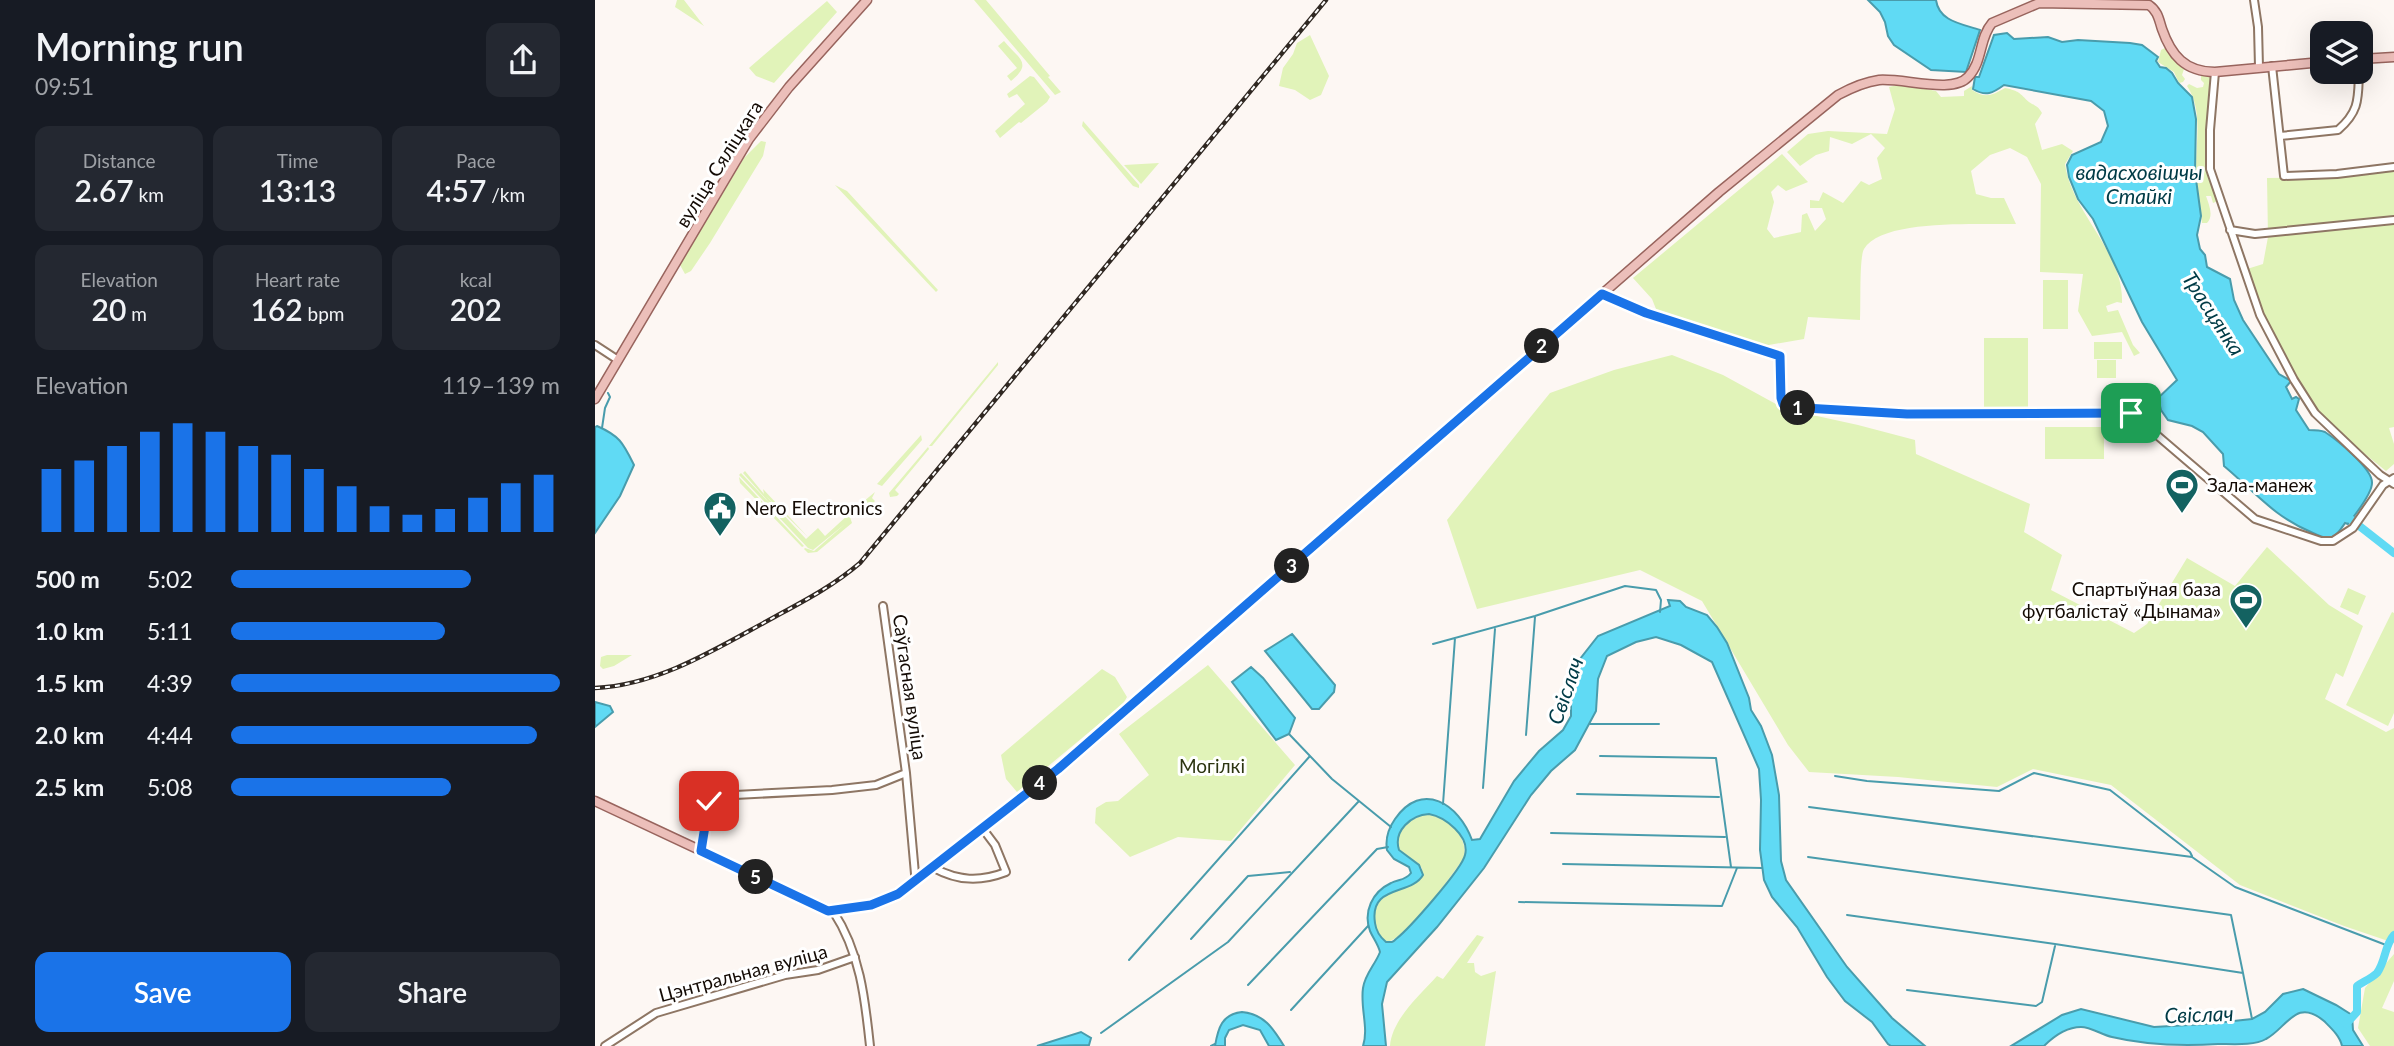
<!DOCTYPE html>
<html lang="en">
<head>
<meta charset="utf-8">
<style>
	:root { --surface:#171b24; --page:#242831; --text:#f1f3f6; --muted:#9ea1a6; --accent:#1a73e8 }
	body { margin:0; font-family:Lato,sans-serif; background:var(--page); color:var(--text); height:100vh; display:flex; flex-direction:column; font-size:26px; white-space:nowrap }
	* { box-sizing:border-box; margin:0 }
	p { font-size:23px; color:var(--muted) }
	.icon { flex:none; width:38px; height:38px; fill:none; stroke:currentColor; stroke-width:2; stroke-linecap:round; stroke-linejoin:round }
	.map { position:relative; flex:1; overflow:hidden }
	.side { display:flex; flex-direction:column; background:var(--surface); width:595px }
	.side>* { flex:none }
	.controls { position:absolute; left:1715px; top:21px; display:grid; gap:14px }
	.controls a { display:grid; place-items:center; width:63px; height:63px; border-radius:14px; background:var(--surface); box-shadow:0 7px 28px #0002; font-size:35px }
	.pin { position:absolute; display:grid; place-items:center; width:60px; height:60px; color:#fff; margin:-30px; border-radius:14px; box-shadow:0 4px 10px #0006 }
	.km { position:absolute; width:35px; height:35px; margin:-18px; border-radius:50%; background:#222; color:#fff; font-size:19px; line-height:35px; text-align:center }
	.round { display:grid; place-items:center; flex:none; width:74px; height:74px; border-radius:14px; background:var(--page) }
	.head { display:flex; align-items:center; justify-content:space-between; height:119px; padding:0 35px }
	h1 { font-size:38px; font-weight:600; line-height:52px }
	.figures { display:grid; grid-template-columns:repeat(3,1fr); gap:10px; height:119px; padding:7px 35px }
	.figures div { display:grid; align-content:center; border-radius:14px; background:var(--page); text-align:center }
	.figures b { font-size:30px; font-weight:600 }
	.figures small { font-size:19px; font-weight:400 }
	.figures p { font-size:19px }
	.chart { height:196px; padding:14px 35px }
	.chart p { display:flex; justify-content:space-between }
	.chart svg { width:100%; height:126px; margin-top:7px; stroke:var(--accent); stroke-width:6 }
	.primary-button { display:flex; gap:14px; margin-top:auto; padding:14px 35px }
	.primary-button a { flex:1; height:80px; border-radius:14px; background:var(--accent); color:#fff; font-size:28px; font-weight:600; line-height:80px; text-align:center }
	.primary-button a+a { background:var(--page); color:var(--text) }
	ul { padding:0 35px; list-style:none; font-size:23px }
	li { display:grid; grid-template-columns:112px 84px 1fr; align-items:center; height:52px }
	li i { height:18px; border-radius:9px; background:var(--accent) }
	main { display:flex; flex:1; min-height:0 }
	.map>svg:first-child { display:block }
	.green { fill:#e1f3b9 }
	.water { fill:#60daf4; stroke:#499cac; stroke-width:2; fill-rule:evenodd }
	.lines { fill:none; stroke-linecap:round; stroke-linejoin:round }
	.stream { stroke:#499cac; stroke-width:2 }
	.river { stroke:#60daf4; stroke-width:8 }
	.minor-casing { stroke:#8e7664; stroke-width:10 }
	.major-casing { stroke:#98645d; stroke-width:11 }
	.minor { stroke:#fff; stroke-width:6 }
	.major { stroke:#ecbfba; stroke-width:8 }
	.rail-casing { stroke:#302822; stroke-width:4.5 }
	.rail { stroke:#fff; stroke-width:2; stroke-dasharray:5; stroke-linecap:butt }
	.route-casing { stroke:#fff; stroke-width:14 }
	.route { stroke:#1a73e8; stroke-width:9 }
	.labels { text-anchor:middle; stroke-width:6; stroke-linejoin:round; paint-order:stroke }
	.street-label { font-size:19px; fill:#140b05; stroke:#fff }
	.poi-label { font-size:19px; fill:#140b05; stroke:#fff; text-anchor:start }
	.park-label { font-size:19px; fill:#2c3511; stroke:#fff }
	.water-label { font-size:21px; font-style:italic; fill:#003b46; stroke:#fff }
</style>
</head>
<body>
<main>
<section class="side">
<div class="head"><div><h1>Morning run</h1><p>09:51</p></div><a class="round"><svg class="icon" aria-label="share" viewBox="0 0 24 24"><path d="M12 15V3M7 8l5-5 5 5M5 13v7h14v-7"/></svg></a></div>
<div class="figures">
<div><p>Distance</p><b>2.67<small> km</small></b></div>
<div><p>Time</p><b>13:13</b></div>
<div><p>Pace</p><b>4:57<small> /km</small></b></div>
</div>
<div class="figures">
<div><p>Elevation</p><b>20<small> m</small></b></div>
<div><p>Heart rate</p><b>162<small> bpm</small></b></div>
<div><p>kcal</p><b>202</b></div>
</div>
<div class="chart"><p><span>Elevation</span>119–139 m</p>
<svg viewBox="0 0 160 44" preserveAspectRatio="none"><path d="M5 44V22M15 44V19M25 44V14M35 44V9M45 44V6M55 44V9M65 44V14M75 44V17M85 44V22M95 44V28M105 44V35M115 44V38M125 44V36M135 44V32M145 44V27M155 44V24"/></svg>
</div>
<ul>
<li><b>500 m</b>5:02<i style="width:73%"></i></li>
<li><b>1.0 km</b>5:11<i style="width:65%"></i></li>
<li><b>1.5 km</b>4:39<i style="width:100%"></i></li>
<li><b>2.0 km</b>4:44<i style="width:93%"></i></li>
<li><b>2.5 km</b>5:08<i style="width:67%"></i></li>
</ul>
<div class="primary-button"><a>Save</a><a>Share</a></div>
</section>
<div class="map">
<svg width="1799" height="1046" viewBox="0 0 1799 1046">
	<rect width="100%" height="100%" fill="#fdf7f3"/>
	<path class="green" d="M82 0H89L109 26 80 7Z
		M379 0H391L455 76 453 77 466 92 460 95Z
		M232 1 242 12 179 83 161 76 154 68Z
		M715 35 734 76 726 95 715 100 700 90 684 86 688 68 698 54 702 43Z
		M409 41C424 59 438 63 416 81L412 76 422 68 403 46Z
		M1570 48 1589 69 1587 75 1590 79 1588 82 1584 83 1579 72 1563 62 1566 50Z
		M1611 74 1615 77V83L1611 162 1623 201 1618 203 1616 196H1611C1614 205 1619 216 1612 223H1607C1605 206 1602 190 1601 173 1600 145 1609 111 1592 86L1594 84 1602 88 1608 87 1609 83 1606 80V76Z
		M435 76 439 77 455 97 452 102 426 123 424 122 405 138 400 131 430 104 422 94 414 98 412 94Z
		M1307 84 1341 91 1346 97 1369 96V91L1377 86V90C1390 99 1398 95 1410 88 1425 91 1424 93 1434 102 1440 106 1443 106 1447 113L1440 124 1447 150 1467 144 1478 151 1470 164C1477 214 1529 251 1527 303L1522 302 1511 306 1513 312 1523 310 1538 345 1545 353 1539 356 1527 332 1497 336 1483 311 1488 274 1445 272 1446 184 1432 157 1415 148 1395 155 1376 171 1381 194 1396 198H1409L1421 224C1387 225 1287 218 1269 249 1264 258 1266 306 1265 320L1213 317 1209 339 1168 346 1063 314 1057 299 1038 278 1187 154 1213 182 1191 191 1183 185 1176 192 1179 202 1172 229 1179 238 1206 232 1207 215 1212 213 1220 231 1231 219 1227 208H1215V200L1224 201 1228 192 1248 203 1266 181 1274 185 1287 179 1282 158 1290 148 1276 134 1257 144 1235 137 1234 151 1221 155 1205 166 1192 152 1213 134 1233 131 1292 134 1300 109 1294 87Z
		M488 121 544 185V188L538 186 487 126Z
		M166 141 171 142 168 156 115 243 96 271 90 274 85 265 149 158Z
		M564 163 546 184 529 165Z
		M1799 170V427L1794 428 1799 444V464L1791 471 1724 417 1664 310 1652 269 1668 264 1673 237 1672 178 1742 177Z
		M240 185 252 191 343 290 341 292Z
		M1448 280H1473V329H1448Z
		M1389 338H1433V408L1389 407Z
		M1499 342H1527V359H1499Z
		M1077 355 1128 375 1190 409 1263 425 1320 440 1321 454 1435 504 1429 532 1467 555 1456 590 1539 633 1552 624 1592 558 1640 586 1672 547 1734 605 1768 626 1748 677 1741 673 1730 699 1791 732 1799 728V943L1749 926 1645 885 1516 785 1438 769 1402 787 1303 777 1214 772 1193 745 1107 601 1045 570 882 609 852 520 955 393 1019 370Z
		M1502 360H1521V378H1502Z
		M403 362V365L337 446H334Z
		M1450 427H1509V459H1450Z
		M326 435 327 440 287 486 282 484Z
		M333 447 334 449 300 490 304 494 302 496 295 497 294 493Z
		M150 471 169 494 168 489 213 537 171 496 211 539 223 528 230 536 254 514 257 523 222 552 213 553 209 549 210 548 219 551 250 524 218 550 213 548 144 475 146 473 180 509 148 473Z
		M144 477 209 546 207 547 145 483Z
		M280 492 277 498 280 501 265 516 260 515 273 502 259 515 256 512Z
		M1753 588 1771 596 1763 615 1745 607Z
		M1797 612 1799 613V713L1793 726 1751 705Z
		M12 655H37L19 666 8 669 5 666 6 657Z
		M613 665 700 765 636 841 583 837 535 857 500 823 501 808 511 802 523 801 554 775 524 734Z
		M507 669 520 677 532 697 528 704 422 792 411 779 406 755Z
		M834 814C853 818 874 837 869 858 856 876 811 941 791 942 785 937 782 932 780 923 775 894 805 890 824 881L827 868C821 862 810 859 805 851 792 834 819 815 834 814Z
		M882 935 889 937 872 963H879L880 972 886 976 901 971 890 1046H795C797 1019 825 995 842 976L848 979Z
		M1799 954V981L1787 1008 1799 1012V1046H1775L1763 1028 1770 988Z"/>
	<path class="water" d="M1273 0H1341C1344 22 1368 24 1385 30L1371 72 1336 70 1299 45 1293 36 1290 22 1285 12Z
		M1412 33 1419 39 1453 37 1467 42 1483 40 1535 43 1547 45 1563 57 1561 61 1565 67 1571 68 1577 73 1583 83 1597 97 1601 119 1600 172 1606 216 1602 235 1605 249 1610 255 1612 267 1635 279 1639 300 1648 320 1684 374 1696 381 1691 387 1697 399 1701 397 1704 399 1701 410 1714 430C1720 430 1725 430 1730 432 1742 440 1778 469 1777 483 1777 494 1760 515 1753 524L1750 523C1746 529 1741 537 1734 538 1729 538 1722 535 1718 533 1679 517 1660 492 1629 466L1628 454 1608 432 1597 426 1573 420 1566 410 1563 398 1582 380 1547 322 1498 219 1483 199 1474 177 1472 165 1477 155 1506 142 1513 126 1509 111 1496 101 1409 85C1398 93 1391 97 1378 89L1380 77H1384L1399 35Z
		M2 426C25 436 28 443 39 465L25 496 0 533V427Z
		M1073 600 1085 601 1091 607 1112 615 1122 627 1132 643 1154 698 1156 710 1166 726 1177 755 1184 795 1186 861 1191 880 1252 967 1297 1018 1330 1046H1296L1293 1044 1277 1022 1250 1001 1232 977 1202 927 1177 897 1169 880 1165 850 1166 800 1164 769 1117 662 1086 645 1061 637 1041 642 1012 656 1003 679 1001 711 980 750 956 771 936 795 889 868 842 927 792 982 787 1004 791 1046H768C774 1028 765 1008 768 988 770 974 780 965 785 952 783 944 778 938 775 931 768 912 777 892 796 883 803 879 810 881 816 873L814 867 799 859 792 850C790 838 793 829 800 819 827 780 864 804 877 840L885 839 919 781 944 751 968 730 976 716V697L985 659 1003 636 1075 606ZM834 814C850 817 875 836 870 855 867 869 814 929 801 939 797 943 797 942 791 942 785 937 781 931 780 923 774 884 816 896 828 875L824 865 804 850C798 831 816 815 834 814Z
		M697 634 740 685 739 692 724 709H717L670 651Z
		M656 667 668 678 700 718 694 734 681 740 637 682Z
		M0 702 15 706 18 712 0 727Z
		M1708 989 1741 1005 1757 1015 1758 1030 1768 1046H1747C1745 1036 1736 1028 1729 1021 1701 997 1692 1028 1671 1039 1659 1046 1637 1044 1623 1044 1589 1046 1550 1045 1517 1037 1507 1035 1496 1027 1486 1027 1472 1027 1458 1037 1449 1046H1416L1467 1015 1486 1009 1559 1027 1611 1024 1657 1019 1670 1012 1688 994Z
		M647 1012C669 1014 678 1028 689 1046H674L665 1030 648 1025 634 1030 630 1038V1046H620C623 1028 627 1014 647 1012Z
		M486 1032 496 1038 494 1045 442 1046Z"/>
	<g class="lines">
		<path class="stream" d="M7 428 10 408 15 397 13 393
			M838 644 940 616 1030 586 1061 590 1066 600 1065 612
			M995 724H1064
			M694 734 737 779 796 827
			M931 735 940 617
			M1005 756 1121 758 1136 867
			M1240 776 1272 781 1404 791 1439 773 1515 790 1595 852 1597 856
			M888 788 900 629
			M982 794 1124 797
			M848 804 860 638
			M1214 807 1597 857 1640 887 1791 945
			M956 833 1130 837
			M1213 857 1636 915 1648 973
			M968 864 1167 868
			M924 902 1127 906 1142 868
			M1252 915 1460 944 1648 973 1657 1019
			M596 939 653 876 695 872
			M534 960 715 756
			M653 985 782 849 793 847
			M1312 990 1441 1006 1447 1002 1460 946
			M696 1010 773 926
			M506 1033 633 942 764 801
			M616 1046 620 1044"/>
		<path class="river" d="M1749 514 1799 553
			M1751 1024 1762 1012V986C1768 982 1777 978 1782 973 1791 961 1789 946 1799 935"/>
		<defs>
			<path id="minor" d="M1659 0 1663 27 1664 67
				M1677 66 1689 176 1742 174 1799 167
				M1620 72 1615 130V169L1665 315 1699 380 1720 413 1785 475 1799 484
				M1685 136 1743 130C1765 111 1763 98 1764 72
				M1635 230 1660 234 1799 220
				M1008 294 1051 313 1185 356 1186 398 1188 404 1193 407 1312 414 1536 413 1660 519 1726 541H1738L1758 528 1788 485 1799 478
				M0 345 23 360
				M288 606 311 773 320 874 323 880
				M106 851 114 801 121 796 237 790 281 785 311 773
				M339 868C363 881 385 882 411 872L400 845 388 829
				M238 911C265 952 270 998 275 1046
				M10 1046 61 1013 190 975 223 970 260 957"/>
			<path id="major" d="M1766 59 1799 57
				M0 399 154 139 194 87 272 0
				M0 801 233 910 276 905 303 894 463 769 1124 192 1243 95C1256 88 1269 82 1284 80 1309 78 1358 94 1373 77 1388 62 1384 38 1397 23L1444 3 1554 5C1563 11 1564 20 1567 29 1576 55 1590 72 1620 72L1727 62"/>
		</defs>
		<use href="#minor" class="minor-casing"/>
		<use href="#major" class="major-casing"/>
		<use href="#minor" class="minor"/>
		<use href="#major" class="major"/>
		<defs>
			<path id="rail" d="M0 688C63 685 119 650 174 620 205 603 237 587 265 563L731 0"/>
		</defs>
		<use href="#rail" class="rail-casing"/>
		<use href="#rail" class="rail"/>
	</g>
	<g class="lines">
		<defs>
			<path id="route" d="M114 801 106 851 233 911 276 905 303 894 463 769 1007 294 1051 313 1185 356 1186 398 1188 404 1193 407 1312 414 1536 413"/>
		</defs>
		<use href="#route" class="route-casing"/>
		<use href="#route" class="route"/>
	</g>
	<defs>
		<symbol id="stadium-pin" viewBox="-11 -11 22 30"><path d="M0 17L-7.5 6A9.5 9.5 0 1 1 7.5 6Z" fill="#136261" stroke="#fff"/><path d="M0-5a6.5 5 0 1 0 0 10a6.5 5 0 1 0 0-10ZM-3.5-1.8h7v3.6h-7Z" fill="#fff"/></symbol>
		<symbol id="civic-pin" viewBox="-11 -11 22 30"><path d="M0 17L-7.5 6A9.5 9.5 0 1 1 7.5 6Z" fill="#136261" stroke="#fff"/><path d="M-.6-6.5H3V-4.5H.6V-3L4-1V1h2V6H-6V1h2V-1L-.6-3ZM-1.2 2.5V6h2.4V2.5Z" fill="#fff"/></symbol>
	</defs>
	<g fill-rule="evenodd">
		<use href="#stadium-pin" x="1568" y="466" width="38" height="52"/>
		<use href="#civic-pin" x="106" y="489" width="38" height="52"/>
		<use href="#stadium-pin" x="1632" y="581" width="38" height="52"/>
	</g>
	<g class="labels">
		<g class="street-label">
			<text transform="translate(124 164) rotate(-58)" y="7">вуліца Сяліцкага</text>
			<text transform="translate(315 687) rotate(82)" y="7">Саўгасная вуліца</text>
			<text transform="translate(148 973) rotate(-15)" y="7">Цэнтральная вуліца</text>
		</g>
		<g class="poi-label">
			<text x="1612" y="492">Зала-манеж</text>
			<text x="150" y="515">Nero Electronics</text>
			<text x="1626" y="596" text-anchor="end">Спартыўная база<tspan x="1626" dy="22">футбалістаў «Дынама»</tspan></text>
		</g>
		<g class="park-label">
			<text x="617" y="773">Могілкі</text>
		</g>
		<g class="water-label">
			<text x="1544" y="180">вадасховішчы<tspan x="1544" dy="24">Стайкі</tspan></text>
			<text transform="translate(1618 314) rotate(57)" y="7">Трасцянка</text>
			<text transform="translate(971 691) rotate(-71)" y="7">Свіслач</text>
			<text transform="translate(1604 1015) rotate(-2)" y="7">Свіслач</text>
		</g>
	</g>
</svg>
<div class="controls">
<a><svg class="icon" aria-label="layers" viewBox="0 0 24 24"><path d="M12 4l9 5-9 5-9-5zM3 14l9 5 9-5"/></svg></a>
</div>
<div class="pin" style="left:1536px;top:413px;background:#1e9e55"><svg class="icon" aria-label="arrive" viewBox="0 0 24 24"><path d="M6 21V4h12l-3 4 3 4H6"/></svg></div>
<div class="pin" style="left:114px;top:801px;background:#d93025"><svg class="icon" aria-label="check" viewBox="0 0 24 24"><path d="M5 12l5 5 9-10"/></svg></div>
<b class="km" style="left:1203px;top:408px">1</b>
<b class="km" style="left:947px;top:346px">2</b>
<b class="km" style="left:697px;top:566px">3</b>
<b class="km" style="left:445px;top:783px">4</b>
<b class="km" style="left:161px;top:877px">5</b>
</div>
</main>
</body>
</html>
